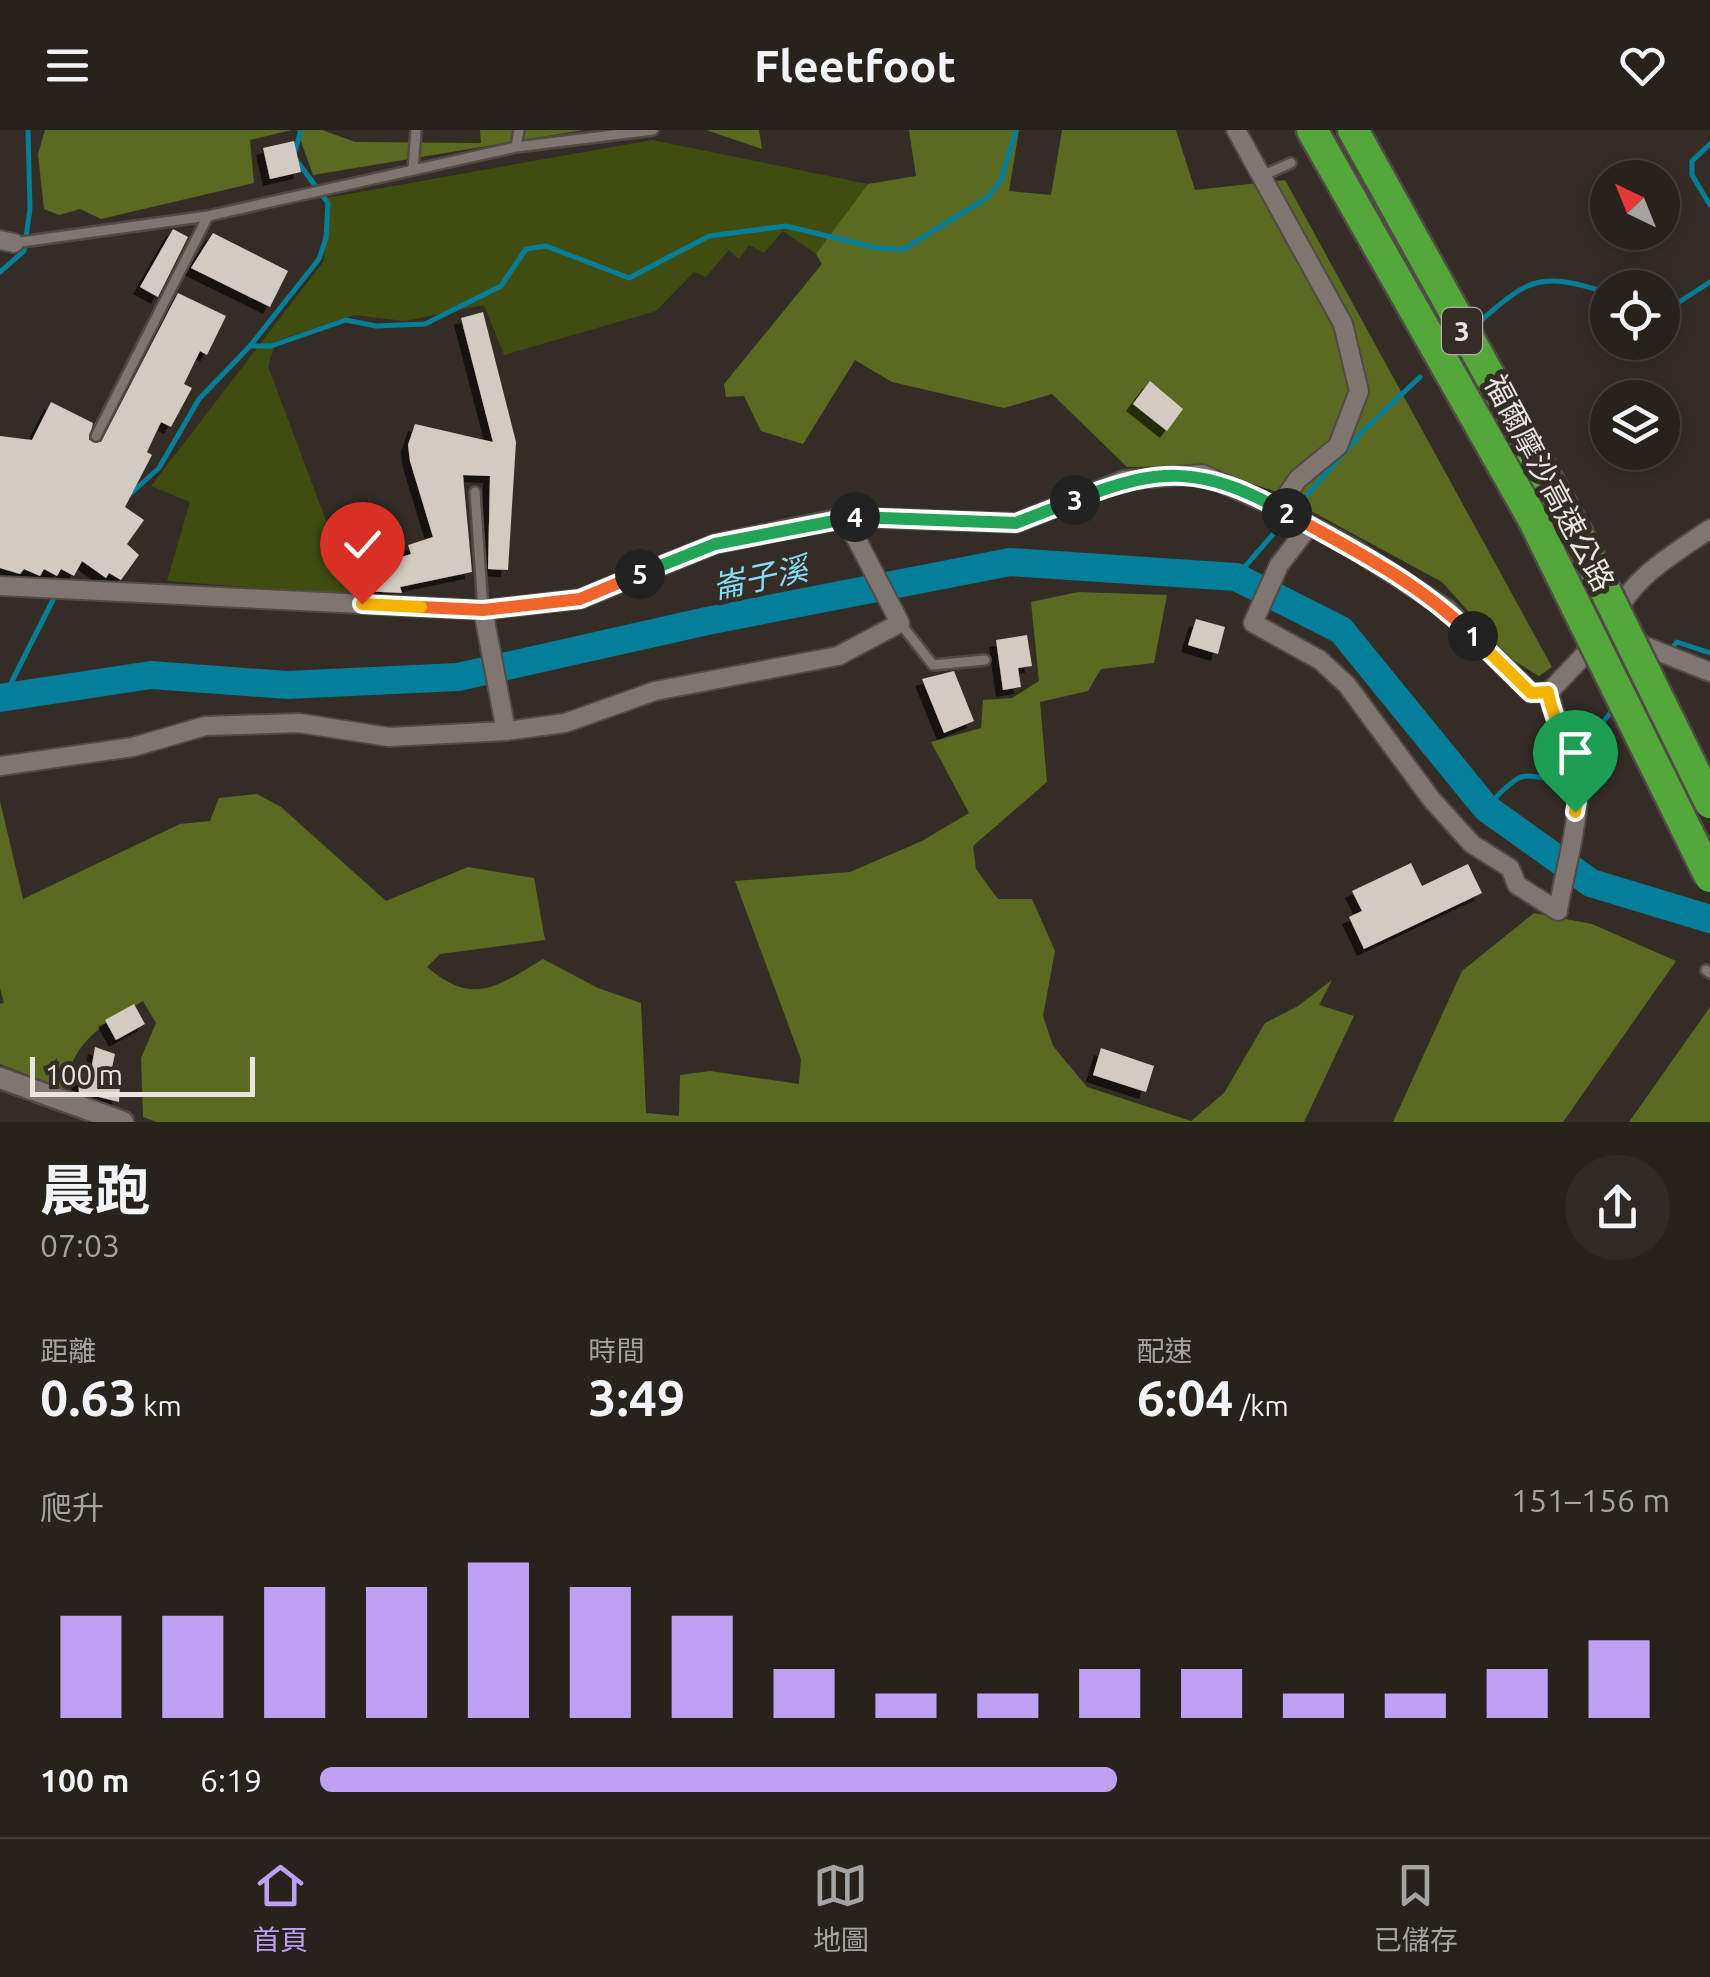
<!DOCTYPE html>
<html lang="zh-TW">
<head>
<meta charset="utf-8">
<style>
	:root { --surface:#27221c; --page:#2f2a25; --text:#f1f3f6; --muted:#a4a4a3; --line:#433f3b; --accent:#bca0f2 }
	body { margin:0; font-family:Ubuntu,"Noto Sans TC",sans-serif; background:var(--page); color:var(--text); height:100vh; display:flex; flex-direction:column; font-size:38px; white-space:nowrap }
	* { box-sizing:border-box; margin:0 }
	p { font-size:32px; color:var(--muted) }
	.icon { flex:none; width:55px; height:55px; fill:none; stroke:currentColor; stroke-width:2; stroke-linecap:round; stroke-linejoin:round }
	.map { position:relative; height:992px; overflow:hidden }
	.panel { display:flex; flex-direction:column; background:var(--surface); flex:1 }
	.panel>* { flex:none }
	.needle { width:65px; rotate:317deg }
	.buttons { position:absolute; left:1590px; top:30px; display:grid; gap:20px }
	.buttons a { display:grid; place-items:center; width:90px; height:90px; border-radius:50%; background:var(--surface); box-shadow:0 5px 25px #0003,0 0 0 2px var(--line); font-size:50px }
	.scale { position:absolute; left:30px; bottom:25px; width:225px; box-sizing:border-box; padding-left:10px; border:5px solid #e9e4e0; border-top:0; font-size:28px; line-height:35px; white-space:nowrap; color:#e9e4e0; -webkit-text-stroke:8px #342d26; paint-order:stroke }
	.pin { position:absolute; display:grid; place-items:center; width:85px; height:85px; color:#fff; margin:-102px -42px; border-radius:50% 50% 50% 0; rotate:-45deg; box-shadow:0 0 10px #0007 }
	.pin .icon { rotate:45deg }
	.km { position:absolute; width:50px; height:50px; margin:-25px; border-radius:50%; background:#222; color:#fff; font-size:28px; line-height:50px; text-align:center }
	.round { display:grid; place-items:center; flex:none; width:105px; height:105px; border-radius:52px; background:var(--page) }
	.headline { display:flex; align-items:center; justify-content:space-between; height:170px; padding:0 40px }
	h1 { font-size:55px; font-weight:700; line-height:75px }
	.figures { display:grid; grid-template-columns:repeat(3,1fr); gap:15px; height:170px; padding:10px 40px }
	.figures div { display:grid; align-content:center }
	.figures b { font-size:50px; font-weight:700 }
	.figures small { font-size:28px; font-weight:400 }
	.figures p { font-size:28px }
	.chart { height:280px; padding:20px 40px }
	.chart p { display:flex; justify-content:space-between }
	.chart svg { width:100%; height:180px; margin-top:10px; stroke:var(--accent); stroke-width:6 }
	ul { padding:0 40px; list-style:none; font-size:32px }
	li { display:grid; grid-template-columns:160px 120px 1fr; align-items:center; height:75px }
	li i { height:25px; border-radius:12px; background:var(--accent) }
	header { display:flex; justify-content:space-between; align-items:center; height:130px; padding:0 40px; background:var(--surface); font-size:45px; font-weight:700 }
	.tabs { display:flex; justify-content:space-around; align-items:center; height:140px; border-top:2px solid var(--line); background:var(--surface); font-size:28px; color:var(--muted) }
	.tabs a { display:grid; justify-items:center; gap:5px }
	.tabs .active { color:var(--accent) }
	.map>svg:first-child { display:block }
	.green { fill:#404d11 }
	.forest { fill:#5a6b21 }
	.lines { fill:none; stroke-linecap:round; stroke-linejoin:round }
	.stream { stroke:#057e9a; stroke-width:5 }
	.river { stroke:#057e9a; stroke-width:28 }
	.building { fill:#d3cbc2; filter:url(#shadow) }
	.service-casing { stroke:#514b45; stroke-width:14 }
	.minor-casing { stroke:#514b45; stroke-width:22 }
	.tertiary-casing { stroke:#514b45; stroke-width:25 }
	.motorway-casing { stroke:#514b45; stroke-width:35 }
	.service { stroke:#7f776f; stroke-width:9 }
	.minor { stroke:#7f776f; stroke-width:18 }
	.tertiary { stroke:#7f776f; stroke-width:20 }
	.motorway { stroke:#53a839; stroke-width:30 }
	.motorway-bridge-casing { stroke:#514b45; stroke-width:35; stroke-linecap:butt }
	.motorway-bridge { stroke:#53a839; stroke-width:30 }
	.split-1-casing { stroke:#fff; stroke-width:20 }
	.split-2-casing { stroke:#fff; stroke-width:20 }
	.split-3-casing { stroke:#fff; stroke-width:20 }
	.split-4-casing { stroke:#fff; stroke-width:20 }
	.split-5-casing { stroke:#fff; stroke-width:20 }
	.split-6-casing { stroke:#fff; stroke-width:20 }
	.split-7-casing { stroke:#fff; stroke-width:20 }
	.split-1 { stroke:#f5b400; stroke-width:12 }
	.split-2 { stroke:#f0652b; stroke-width:12 }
	.split-3 { stroke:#22a559; stroke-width:12 }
	.split-4 { stroke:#22a559; stroke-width:12 }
	.split-5 { stroke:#22a559; stroke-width:12 }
	.split-6 { stroke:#f0652b; stroke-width:12 }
	.split-7 { stroke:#f5b400; stroke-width:12 }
	.labels { text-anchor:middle; stroke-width:10; stroke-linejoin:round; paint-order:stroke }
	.shield { fill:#342d26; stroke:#b3ada8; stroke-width:2.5 }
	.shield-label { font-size:28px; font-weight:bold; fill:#e9e4e0 }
	.street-label { font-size:30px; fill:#e9e4e0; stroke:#342d26 }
	.water-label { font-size:32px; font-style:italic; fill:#85dcf8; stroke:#342d26 }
</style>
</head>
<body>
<header><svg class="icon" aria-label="menu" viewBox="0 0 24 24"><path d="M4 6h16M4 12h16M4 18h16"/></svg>Fleetfoot<svg class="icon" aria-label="heart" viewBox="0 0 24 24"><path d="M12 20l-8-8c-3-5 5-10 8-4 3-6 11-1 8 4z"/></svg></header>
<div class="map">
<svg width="1710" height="992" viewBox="0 0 1710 992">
	<defs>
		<filter id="shadow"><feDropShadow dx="-7" dy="7" stdDeviation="0" flood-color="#0009"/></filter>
	</defs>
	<rect width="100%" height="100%" fill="#342d26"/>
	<path class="green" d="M652 10 868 54 816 124 783 101 764 123 749 115 739 129 729 120 706 147 694 142 656 181 504 225 484 175 405 191 354 185 276 211 268 236 354 465 167 451 190 372 151 356 324 131 326 68Z"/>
	<path class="forest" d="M45 0H292L250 10 254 53 101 89 80 79 59 85 44 79 38 24Z
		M297 0H322L355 12 481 13 480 0H584L313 45Z
		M706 0H759L762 19Z
		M909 0H1019L1009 61 1051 65 1062 0H1176L1195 60 1285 50 1552 537 1539 546 1511 529 1442 452 1274 361 1198 336 1127 337 1052 264 1004 278 892 252 855 230 803 314 761 301 744 266 726 267 724 254 822 134 816 124 868 54 916 46Z
		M1078 462 1167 465 1154 533 1101 539 1088 561 1040 572 1047 652 973 716 976 739 998 769H1032L1055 821 1043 886 1053 916 1087 957 1191 991 1224 963 1265 893 1298 876 1332 850 1319 875 1354 886 1304 992H157L143 987 141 928 156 893 143 871C104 893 71 912 65 959L0 934V874L4 873 0 858V671L23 769 180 694 210 691 219 668 257 664 281 677 386 771 468 737 534 748 545 810 440 824 427 837C473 877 498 856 543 829L598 858 641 873 646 983 679 986 680 945 710 941 799 954 801 929 735 751 850 742 922 711 969 683 931 612 981 598 983 570 1012 568 1039 551 1031 472Z
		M1534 783 1592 794 1676 831 1563 992H1393L1462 841Z
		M1710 877V992H1629Z"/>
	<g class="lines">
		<path class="stream" d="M1710 14 1692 31V45L1710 75
			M295 21 301 0
			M0 142 24 121 30 79 28 0
			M1662 176H1673L1710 152
			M1477 194C1529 148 1539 141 1608 163
			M250 216H271L346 190 376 196 425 194 501 156 526 119 546 116 629 148 709 106 786 96 877 118 904 119 988 67 1001 50 1016 0
			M129 365 159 338 199 269 250 216 319 129 326 108 328 73 297 31
			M1295 379 1363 301 1420 247
			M1236 447 1287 388
			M1669 522 1677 512 1710 523
			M4 567 57 462
			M1575 625 1613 580
			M1486 678C1495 668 1506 656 1517 649 1537 638 1548 662 1569 634"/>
		<path class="river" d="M0 568 151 545 287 555 458 547 707 491 1010 432 1236 447 1341 500 1486 678 1591 753 1710 789"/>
	</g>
	<path class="building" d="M294 11 301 42 270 49 263 18Z
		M173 99 188 107 158 167 140 157Z
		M213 103 288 141 270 177 191 138Z
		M178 163 226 186 207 225 200 221 184 254 192 258 171 297 161 292 147 322 152 325 125 377 144 390 127 414 139 425 121 450 109 443 106 448 82 431 74 446 61 439 57 446 44 439 40 446 24 439 20 444 0 438V306L32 310 51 272 93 293 89 310 101 312Z
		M483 182 516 312 508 440 488 439 490 346 463 345 472 442 400 457 402 463 361 461 355 442 411 424 408 415 433 407 410 331 408 315 415 294 493 312 461 188Z
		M1150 251 1183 279 1167 301 1133 274Z
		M1196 489 1225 497 1218 524 1188 515Z
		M1027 505 1032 536 1018 538 1021 557 1003 560 996 510Z
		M954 541 974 591 944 603 922 549Z
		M1411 733 1422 756 1468 734 1482 763 1364 819 1349 787 1362 781 1352 761Z
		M134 874 145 894 116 910 105 890Z
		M95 917 115 924 112 938 121 942 119 972 79 962 77 934 92 935Z
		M1101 918 1154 936 1146 962 1093 945Z"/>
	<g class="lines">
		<defs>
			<path id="service" d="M516 17 519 0
				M413 40 416 0
				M1264 45 1291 33
				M14 113 208 86 516 17 653 0
				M96 306 208 86
				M475 362 483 480
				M900 493 933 535 985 530
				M1706 840 1710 843"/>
			<path id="minor" d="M1236 0 1343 194 1359 261 1338 316 1298 349 1278 378
				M0 110 14 113
				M1310 395 1279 435 1253 493 1320 530 1347 555 1432 670 1472 714 1510 738 1517 755 1558 781C1564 741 1584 680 1576 642 1571 615 1553 591 1549 562
				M0 456 483 480 580 469 715 414 845 387 1016 393 1124 350 1202 344 1278 378 1354 419 1447 479 1531 563 1549 562 1607 501 1710 542
				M1614 487C1635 445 1672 425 1710 399
				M506 601 565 593 655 561 838 526 900 493 845 387
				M0 636 133 617 205 596 299 593 389 607 506 601 483 480"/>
			<path id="tertiary" d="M0 948 123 992"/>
			<path id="motorway" d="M1312 0 1533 389
				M1353 0 1576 401"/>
		</defs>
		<use href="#service" class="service-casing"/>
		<use href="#minor" class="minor-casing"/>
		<use href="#tertiary" class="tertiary-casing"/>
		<use href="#motorway" class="motorway-casing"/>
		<use href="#service" class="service"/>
		<use href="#minor" class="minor"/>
		<use href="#tertiary" class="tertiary"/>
		<use href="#motorway" class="motorway"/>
		<defs>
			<path id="motorway-bridge" d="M1533 389 1710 747
				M1576 401 1710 673"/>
		</defs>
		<use href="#motorway-bridge" class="motorway-bridge-casing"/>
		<use href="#motorway-bridge" class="motorway-bridge"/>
	</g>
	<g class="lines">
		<defs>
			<path id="split-1" d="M1473 506 1531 563 1548 562C1555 603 1586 639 1575 682"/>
			<path id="split-2" d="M1287 383C1352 419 1420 453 1473 506"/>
			<path id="split-3" d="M1075 370C1162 335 1205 337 1287 383"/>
			<path id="split-4" d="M855 387 1016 393 1075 370"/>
			<path id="split-5" d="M640 444 715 414 855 387"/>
			<path id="split-6" d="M421 477 483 480 580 469 640 444"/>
			<path id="split-7" d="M362 474 421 477"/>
		</defs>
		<use href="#split-1" class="split-1-casing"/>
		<use href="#split-2" class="split-2-casing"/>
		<use href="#split-3" class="split-3-casing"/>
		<use href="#split-4" class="split-4-casing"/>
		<use href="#split-5" class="split-5-casing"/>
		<use href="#split-6" class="split-6-casing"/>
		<use href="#split-7" class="split-7-casing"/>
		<use href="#split-1" class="split-1"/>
		<use href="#split-2" class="split-2"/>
		<use href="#split-3" class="split-3"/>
		<use href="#split-4" class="split-4"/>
		<use href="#split-5" class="split-5"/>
		<use href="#split-6" class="split-6"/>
		<use href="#split-7" class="split-7"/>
	</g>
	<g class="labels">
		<rect class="shield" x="1442" y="178" width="40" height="46" rx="8"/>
		<g class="shield-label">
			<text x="1462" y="211">3</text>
		</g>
		<g class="street-label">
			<text transform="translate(1549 353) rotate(62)" y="10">福爾摩沙高速公路</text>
		</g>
		<g class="water-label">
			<text transform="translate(760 448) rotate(-12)" y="11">崙子溪</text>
		</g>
	</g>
</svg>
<div class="buttons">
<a><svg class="needle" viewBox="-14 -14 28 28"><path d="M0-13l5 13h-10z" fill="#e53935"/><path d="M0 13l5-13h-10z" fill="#a4a4a3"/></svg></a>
<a><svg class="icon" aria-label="locate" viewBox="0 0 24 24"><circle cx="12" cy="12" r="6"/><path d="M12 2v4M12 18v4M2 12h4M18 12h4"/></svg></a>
<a><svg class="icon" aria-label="layers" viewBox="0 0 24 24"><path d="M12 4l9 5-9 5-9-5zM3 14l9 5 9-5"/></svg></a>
</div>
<div class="scale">100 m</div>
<div class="pin" style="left:1575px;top:682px;background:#1e9e55"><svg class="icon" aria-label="arrive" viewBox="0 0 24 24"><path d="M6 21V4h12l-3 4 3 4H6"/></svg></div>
<div class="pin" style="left:362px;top:474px;background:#d93025"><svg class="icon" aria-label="check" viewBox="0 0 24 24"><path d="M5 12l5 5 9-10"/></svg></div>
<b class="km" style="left:1473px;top:506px">1</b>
<b class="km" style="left:1287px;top:383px">2</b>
<b class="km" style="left:1075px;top:370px">3</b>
<b class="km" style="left:855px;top:387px">4</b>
<b class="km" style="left:640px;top:444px">5</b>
</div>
<section class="panel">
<div class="headline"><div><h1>晨跑</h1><p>07:03</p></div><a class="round"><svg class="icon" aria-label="share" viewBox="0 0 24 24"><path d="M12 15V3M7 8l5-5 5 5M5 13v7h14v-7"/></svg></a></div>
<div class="figures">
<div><p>距離</p><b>0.63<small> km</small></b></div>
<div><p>時間</p><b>3:49</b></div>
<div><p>配速</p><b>6:04<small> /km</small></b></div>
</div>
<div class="chart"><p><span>爬升</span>151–156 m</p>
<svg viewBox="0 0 160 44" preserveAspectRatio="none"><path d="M5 44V19M15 44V19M25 44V12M35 44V12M45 44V6M55 44V12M65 44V19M75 44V32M85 44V38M95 44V38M105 44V32M115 44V32M125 44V38M135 44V38M145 44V32M155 44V25"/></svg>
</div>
<ul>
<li><b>100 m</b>6:19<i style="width:59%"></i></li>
</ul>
</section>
<nav class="tabs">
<a class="active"><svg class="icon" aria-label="home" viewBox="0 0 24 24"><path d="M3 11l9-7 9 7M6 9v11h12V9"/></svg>首頁</a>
<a><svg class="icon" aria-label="map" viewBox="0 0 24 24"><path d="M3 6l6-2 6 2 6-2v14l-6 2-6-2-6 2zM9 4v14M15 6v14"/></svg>地圖</a>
<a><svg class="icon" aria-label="saved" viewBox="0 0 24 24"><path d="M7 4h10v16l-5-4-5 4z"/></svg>已儲存</a>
</nav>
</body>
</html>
